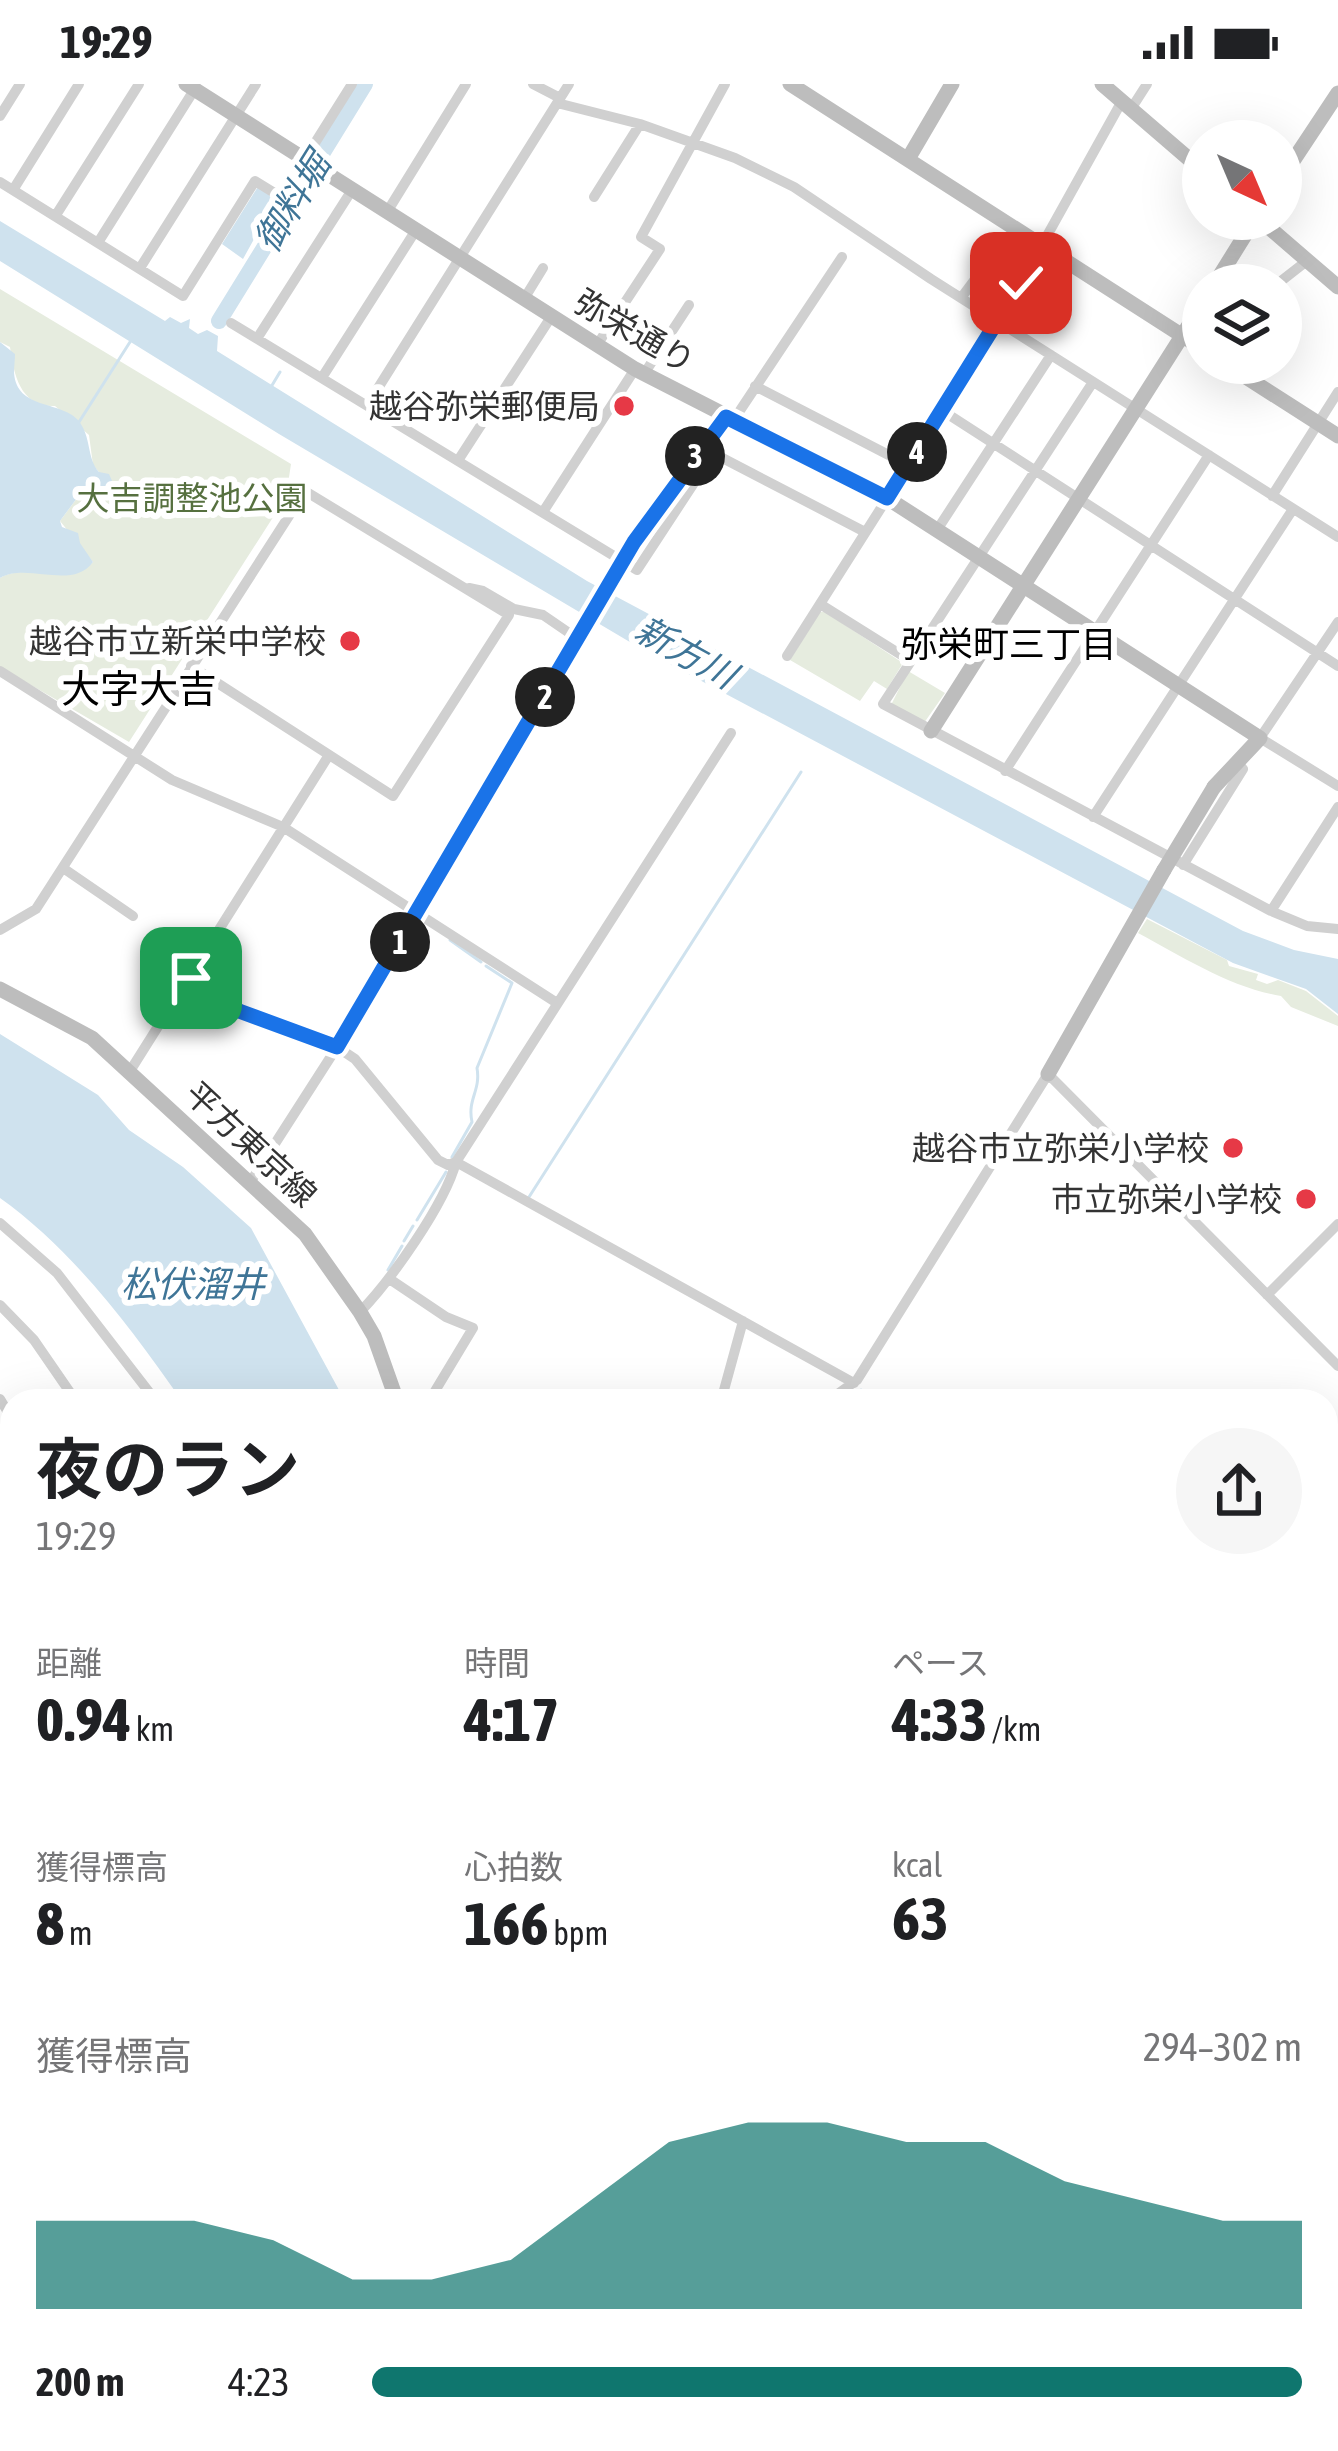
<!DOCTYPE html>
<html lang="ja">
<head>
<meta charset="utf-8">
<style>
	:root { --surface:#fff; --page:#f6f6f6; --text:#202124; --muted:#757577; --accent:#0f766e }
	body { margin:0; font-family:"Asap Condensed","Noto Sans JP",sans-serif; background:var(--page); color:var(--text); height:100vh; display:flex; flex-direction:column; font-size:45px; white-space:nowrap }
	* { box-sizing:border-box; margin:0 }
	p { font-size:39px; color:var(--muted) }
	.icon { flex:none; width:66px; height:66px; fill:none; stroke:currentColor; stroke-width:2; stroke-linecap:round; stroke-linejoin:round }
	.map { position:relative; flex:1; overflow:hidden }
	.panel { position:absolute; left:0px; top:1305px; width:1338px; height:1062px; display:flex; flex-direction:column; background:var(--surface); border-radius:36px 36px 0 0; box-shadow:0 12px 48px #0002 }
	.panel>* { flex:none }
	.needle { width:78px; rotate:136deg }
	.controls { position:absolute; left:1182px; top:36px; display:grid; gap:24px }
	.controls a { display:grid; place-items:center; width:120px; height:120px; border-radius:50%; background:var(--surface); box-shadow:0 12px 48px #0002; font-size:60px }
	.pin { position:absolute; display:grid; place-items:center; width:102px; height:102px; color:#fff; margin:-51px; border-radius:24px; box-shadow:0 6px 18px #0006 }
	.km { position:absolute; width:60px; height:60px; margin:-30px; border-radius:50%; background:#222; color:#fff; font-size:33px; line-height:60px; text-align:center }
	.round { display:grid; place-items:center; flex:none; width:126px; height:126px; border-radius:63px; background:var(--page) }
	.head { display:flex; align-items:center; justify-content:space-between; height:204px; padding:0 36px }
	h1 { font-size:66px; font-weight:700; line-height:90px }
	.metrics { display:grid; grid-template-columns:repeat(3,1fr); gap:18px; height:204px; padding:12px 36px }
	.metrics div { display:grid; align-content:center }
	.metrics b { font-size:60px; font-weight:700 }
	.metrics small { font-size:33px; font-weight:400 }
	.metrics p { font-size:33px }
	.chart { height:336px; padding:24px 36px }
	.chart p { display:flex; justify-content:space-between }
	.chart svg { width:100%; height:216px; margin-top:12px; fill:var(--accent); opacity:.7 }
	ul { padding:0 36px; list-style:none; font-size:39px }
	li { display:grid; grid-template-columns:192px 144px 1fr; align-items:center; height:90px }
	li i { height:30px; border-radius:15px; background:var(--accent) }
	.status { display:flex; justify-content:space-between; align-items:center; height:84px; padding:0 60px; background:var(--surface); direction:ltr }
	.status svg { height:33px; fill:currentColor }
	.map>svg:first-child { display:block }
	.green { fill:#e6ecdf }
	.water { fill:#cfe2ee }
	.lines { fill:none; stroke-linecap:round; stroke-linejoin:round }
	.stream { stroke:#cfe2ee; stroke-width:3 }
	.river { stroke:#cfe2ee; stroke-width:16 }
	.street { stroke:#d0d0d0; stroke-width:10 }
	.secondary { stroke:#bdbdbd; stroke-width:15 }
	.secondary-bridge { stroke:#bdbdbd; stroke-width:15 }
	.route-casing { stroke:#fff; stroke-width:24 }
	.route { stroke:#1a73e8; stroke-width:15 }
	.poi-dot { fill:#e63946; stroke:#fff; stroke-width:4.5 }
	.labels { text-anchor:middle; stroke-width:12; stroke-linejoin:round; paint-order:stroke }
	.street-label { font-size:33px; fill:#333; stroke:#fff }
	.poi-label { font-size:33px; fill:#333; stroke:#fff; text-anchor:end }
	.park-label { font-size:33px; fill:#56703f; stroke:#fff }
	.water-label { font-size:36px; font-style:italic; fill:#3f7597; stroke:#fff }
	.neighbourhood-label { font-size:36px; fill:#000; stroke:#fff }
	.quarter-label { font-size:39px; fill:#000; stroke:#fff }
</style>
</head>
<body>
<div class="status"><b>19:29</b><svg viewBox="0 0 49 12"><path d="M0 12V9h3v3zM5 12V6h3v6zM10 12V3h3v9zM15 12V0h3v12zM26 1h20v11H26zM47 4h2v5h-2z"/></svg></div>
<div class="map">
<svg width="1338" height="2367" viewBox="0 0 1338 2367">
	<rect width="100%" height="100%" fill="#fff"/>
	<path class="green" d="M0 205 291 380 286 413 129 658 0 583V494C30 477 65 505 93 478L60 437 83 406 96 407 99 388 93 381 89 351 55 322C20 323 14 291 10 263L0 258Z
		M820 528H825L903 579 887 605 874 597 860 617 790 576Z
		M908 587 945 609 924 639 891 621Z
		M1147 835 1227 876 1229 882 1258 890 1256 896 1267 900 1278 896 1306 907 1338 932V942L1291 923 1281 912C1231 904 1183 873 1138 849Z
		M12 2277V2355H33L34 2367H0V2280Z"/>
	<path class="water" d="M259 101 278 112 243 175 222 160Z
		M0 137 165 237 170 233 181 239 190 235 189 244 198 250 207 246 218 252 217 267 587 497 1243 847 1294 866 1338 875V930L1306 905 1233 879 645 567 279 350 0 177Z
		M0 258 15 270C15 276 14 282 14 289 17 326 59 316 78 336 92 353 86 373 99 388L109 390 113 399 110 410 103 413 96 407 83 406 60 437 62 443 78 449 80 459 93 478C72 507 28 478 0 494Z
		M0 950 98 1011 129 1046 183 1083 251 1144 345 1317H182C131 1244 73 1166 0 1114Z
		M124 2355H306L297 2367H118Z"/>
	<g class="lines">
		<path class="stream" d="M271 303 280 288
			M79 338 130 258
			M450 856 481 878
			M452 1073 472 1038C467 1015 481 1007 477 984L512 899 486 882
			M529 1113 801 688
			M417 1136 446 1088
			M404 1157 413 1142
			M388 1186 402 1162
			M861 1306 878 1317
			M534 2355 547 2367
			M910 2355 924 2356
			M1038 2355 1047 2367
			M933 2360 948 2361 949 2355
			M867 2364 899 2355
			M859 2367 864 2365
			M1134 2367 1141 2355"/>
		<path class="river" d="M219 237 365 0"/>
		<path class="street" d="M533 0 560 14
			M557 19 640 40 735 74 794 103 931 195 1338 453
			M1131 25 1147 0
			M0 32 20 0
			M0 98 183 212 255 97 281 113 352 0
			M13 106 79 0
			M594 113 640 40
			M387 128 466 0
			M56 131 139 0
			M99 157 196 3
			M140 184 256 0
			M1276 201 1308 176
			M961 214 979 190
			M524 215 543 184
			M231 239 637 486 713 370
			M258 253 352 106
			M597 261 660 165 641 153 725 0
			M644 290 689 221
			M323 292 416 146
			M1093 298 883 620 1271 827 1307 842 1338 845
			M755 302 908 381
			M368 320 569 0
			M943 327 1338 582
			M733 337 842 173
			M709 367 865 448
			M459 375 551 233
			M1272 412 1338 308
			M543 428 635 285
			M937 446 1051 271
			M469 504 483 507 514 525 543 531 578 555
			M820 520 911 577
			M1338 538 1260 654 1338 702
			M787 572 999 238 1122 17
			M0 587 172 696 283 743 557 919
			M1005 687 1209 371
			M1093 733 1293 425
			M1183 781 1243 685 1237 678
			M63 784 133 832
			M1271 827 1338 723
			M0 846 36 825 305 407 509 531 393 712 191 582
			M170 849 205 872
			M191 894 239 927 337 963 355 975 438 1076 448 1081 456 1078 854 1299
			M130 987 329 671
			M251 1097 337 963 416 827
			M0 1139 57 1189 156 1317
			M391 1196 446 1233 473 1244 429 1317
			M1267 1211 1338 1140
			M0 1221 34 1256 76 1317
			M360 1228C391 1196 445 1120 456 1078L731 649
			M0 1315 12 1335
			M721 1317 743 1237
			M828 1317 857 1296 1048 990 1338 1282
			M0 1393 12 1392
			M0 1587 12 1585
			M0 1844H12
			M0 1981H12
			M0 2126H12
			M1330 2201 1338 2208
			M0 2270 12 2267
			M928 2365 942 2367
			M94 2367 100 2355
			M983 2367 985 2355"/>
		<path class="secondary" d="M186 0 635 285 887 414 1260 654 1214 703
			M790 0 1203 265
			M1102 0 1203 87
			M908 75 952 0
			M1281 95 1338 9
			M1259 135 1338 203
			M1214 201 1255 135
			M1224 279 1338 352
			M698 368 726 333
			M931 647 1203 219
			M416 827 581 550
			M0 905 92 954 305 1150 360 1228 374 1252 397 1317
			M1048 990 1164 786
			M0 1451 12 1503
			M1326 1577 1338 1565
			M0 1680 12 1679
			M390 2355 391 2367
			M1318 2367 1338 2347"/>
		<path class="secondary-bridge" d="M581 550 654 427 698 368
			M1164 786 1214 703"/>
	</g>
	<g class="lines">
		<defs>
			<path id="route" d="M191 894 239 927 337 963 634 458 726 333 887 414 1021 199"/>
		</defs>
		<use href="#route" class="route-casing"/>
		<use href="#route" class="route"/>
	</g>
	<g class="poi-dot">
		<circle cx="624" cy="322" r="12"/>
		<circle cx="350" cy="557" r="12"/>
		<circle cx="1233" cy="1064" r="12"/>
		<circle cx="1306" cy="1115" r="12"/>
	</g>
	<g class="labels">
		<g class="street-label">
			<text transform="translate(635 247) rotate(30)" y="12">弥栄通り</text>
			<text transform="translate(251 1060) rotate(43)" y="12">平方東京線</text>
		</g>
		<g class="poi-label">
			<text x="600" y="334">越谷弥栄郵便局</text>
			<text x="326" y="569">越谷市立新栄中学校</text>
			<text x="1209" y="1076">越谷市立弥栄小学校</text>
			<text x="1282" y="1127">市立弥栄小学校</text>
		</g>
		<g class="park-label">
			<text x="192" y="426">大吉調整池公園</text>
		</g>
		<g class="water-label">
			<text transform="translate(292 118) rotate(-58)" y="13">御料堀</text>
			<text transform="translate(686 568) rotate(29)" y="13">新方川</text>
			<text x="193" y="1213">松伏溜井</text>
		</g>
		<g class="neighbourhood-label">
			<text x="1009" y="573">弥栄町三丁目</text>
		</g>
		<g class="quarter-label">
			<text x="139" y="619">大字大吉</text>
		</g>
	</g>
</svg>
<div class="controls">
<a><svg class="needle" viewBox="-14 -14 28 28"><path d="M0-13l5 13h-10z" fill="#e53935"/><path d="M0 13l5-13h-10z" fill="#757577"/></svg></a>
<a><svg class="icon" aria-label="layers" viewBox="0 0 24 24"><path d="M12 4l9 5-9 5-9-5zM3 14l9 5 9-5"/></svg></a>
</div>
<div class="pin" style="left:191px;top:894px;background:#1e9e55"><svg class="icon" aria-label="arrive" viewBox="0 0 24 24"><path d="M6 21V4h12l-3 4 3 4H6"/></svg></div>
<div class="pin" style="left:1021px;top:199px;background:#d93025"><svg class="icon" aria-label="check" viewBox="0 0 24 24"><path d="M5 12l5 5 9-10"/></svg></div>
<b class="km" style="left:400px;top:858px">1</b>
<b class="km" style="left:545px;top:613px">2</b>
<b class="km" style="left:695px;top:372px">3</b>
<b class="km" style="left:917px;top:368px">4</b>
<section class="panel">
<div class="head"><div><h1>夜のラン</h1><p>19:29</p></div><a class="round"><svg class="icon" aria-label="share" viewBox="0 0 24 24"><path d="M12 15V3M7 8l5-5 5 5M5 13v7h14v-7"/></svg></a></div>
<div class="metrics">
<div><p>距離</p><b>0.94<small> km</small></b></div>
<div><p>時間</p><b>4:17</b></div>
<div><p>ペース</p><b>4:33<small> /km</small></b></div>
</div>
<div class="metrics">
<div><p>獲得標高</p><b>8<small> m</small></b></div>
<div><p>心拍数</p><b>166<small> bpm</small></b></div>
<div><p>kcal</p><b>63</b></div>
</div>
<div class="chart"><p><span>獲得標高</span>294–302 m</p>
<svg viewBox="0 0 160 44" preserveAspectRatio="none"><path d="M0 44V26L10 26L20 26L30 30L40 38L50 38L60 34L70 22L80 10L90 6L100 6L110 10L120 10L130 18L140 22L150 26L160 26V44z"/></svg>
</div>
<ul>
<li><b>200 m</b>4:23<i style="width:100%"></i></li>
</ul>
</section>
</div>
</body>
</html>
